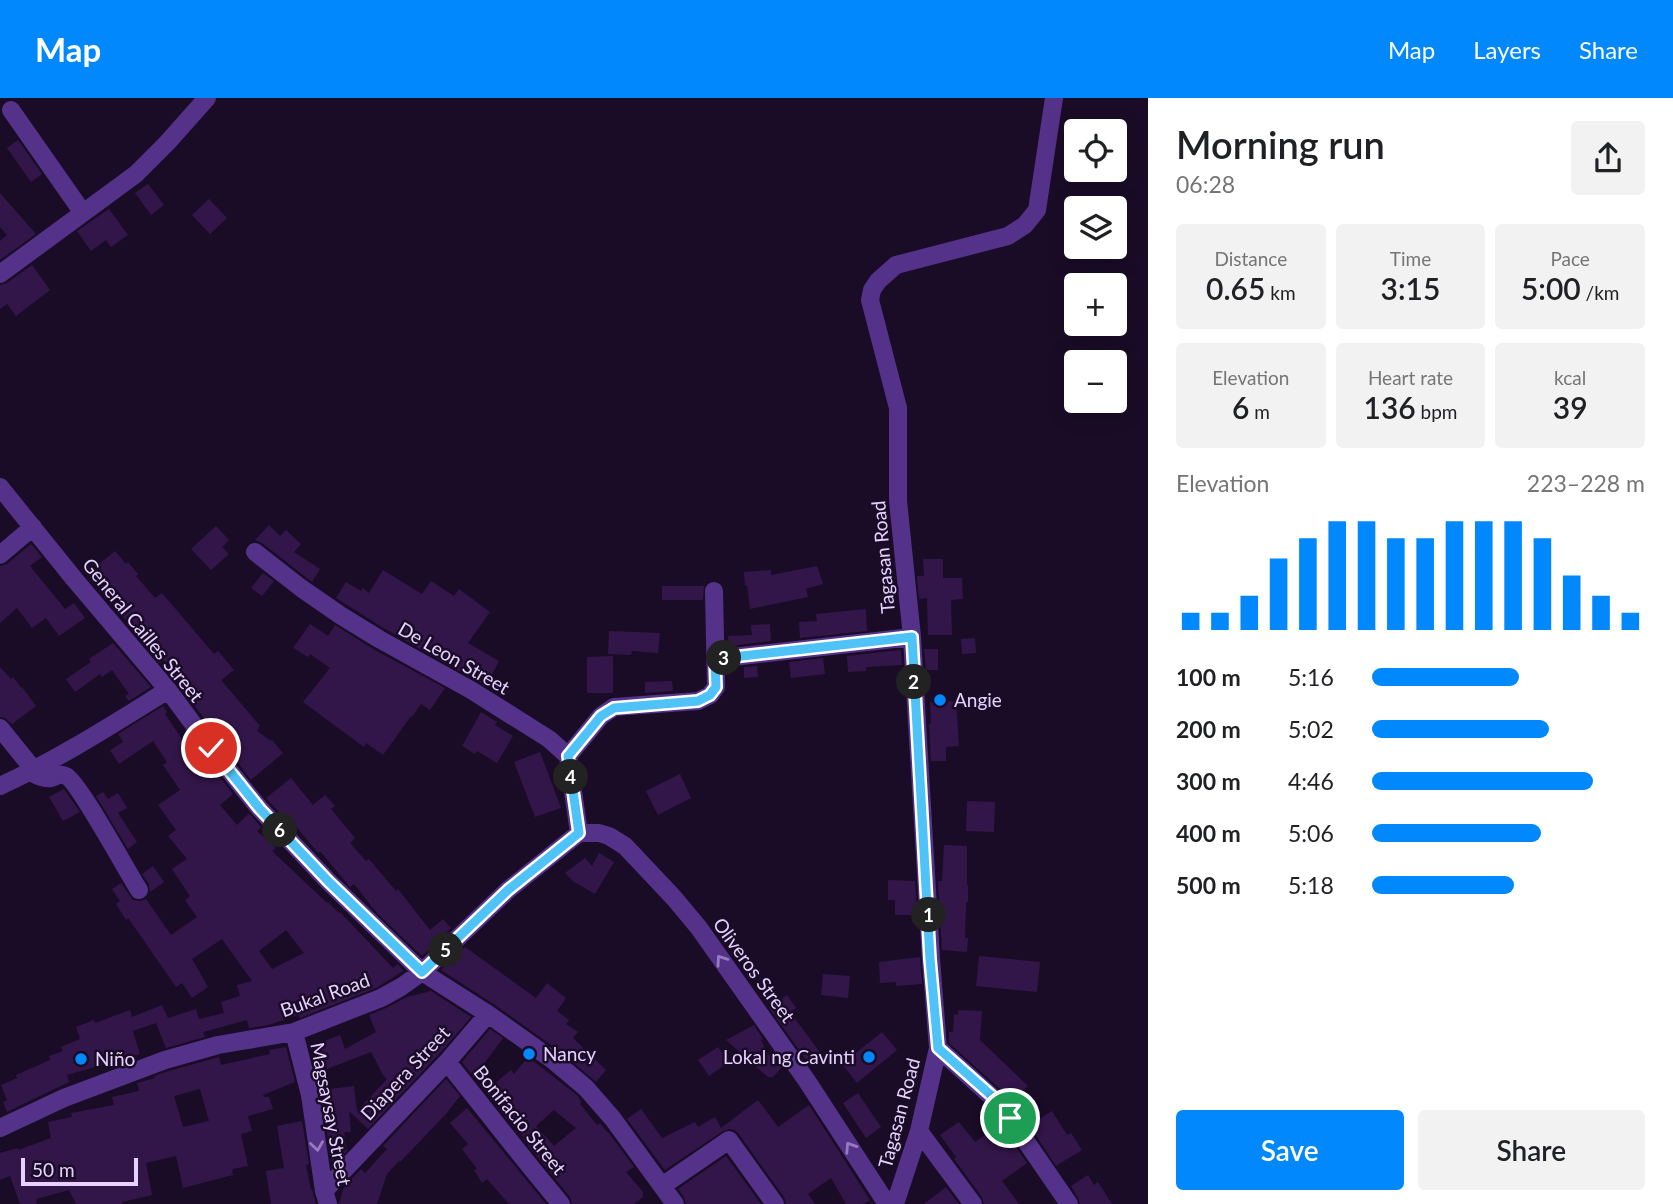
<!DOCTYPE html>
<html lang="en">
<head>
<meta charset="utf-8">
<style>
	:root { --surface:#fff; --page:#f2f2f2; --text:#202124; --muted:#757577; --accent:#0088fc }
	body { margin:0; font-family:Lato,sans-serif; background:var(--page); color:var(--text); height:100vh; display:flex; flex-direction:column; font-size:26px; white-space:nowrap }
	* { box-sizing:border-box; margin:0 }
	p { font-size:23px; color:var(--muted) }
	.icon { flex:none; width:38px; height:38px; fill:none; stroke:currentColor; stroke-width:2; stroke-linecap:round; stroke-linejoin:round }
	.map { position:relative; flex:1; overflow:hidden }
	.sheet { display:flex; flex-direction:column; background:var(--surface); width:525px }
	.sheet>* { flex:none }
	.controls { position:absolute; left:1064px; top:21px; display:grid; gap:14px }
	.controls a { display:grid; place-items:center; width:63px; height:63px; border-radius:7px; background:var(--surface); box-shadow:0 4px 18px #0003; font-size:35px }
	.scale { position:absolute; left:21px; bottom:18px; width:117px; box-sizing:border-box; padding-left:7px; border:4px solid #e7d1ff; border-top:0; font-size:19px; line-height:24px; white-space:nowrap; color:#e7d1ff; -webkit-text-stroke:5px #1a0c26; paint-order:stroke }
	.pin { position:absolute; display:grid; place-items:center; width:60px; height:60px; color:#fff; margin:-30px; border:4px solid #fff; border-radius:50%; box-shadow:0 2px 7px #0007 }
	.km { position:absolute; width:35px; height:35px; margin:-18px; border-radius:50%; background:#222; color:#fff; font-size:19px; line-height:35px; text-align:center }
	.round { display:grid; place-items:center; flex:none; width:74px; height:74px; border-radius:7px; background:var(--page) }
	.summary { display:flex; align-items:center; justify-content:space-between; height:119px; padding:0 28px }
	h1 { font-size:38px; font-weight:600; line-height:52px }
	.stats { display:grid; grid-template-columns:repeat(3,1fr); gap:10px; height:119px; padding:7px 28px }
	.stats div { display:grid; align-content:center; border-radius:7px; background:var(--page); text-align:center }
	.stats b { font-size:30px; font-weight:600 }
	.stats small { font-size:19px; font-weight:400 }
	.stats p { font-size:19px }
	.chart { height:196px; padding:14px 28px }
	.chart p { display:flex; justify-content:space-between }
	.chart svg { width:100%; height:126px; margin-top:7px; stroke:var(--accent); stroke-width:6 }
	.cta { display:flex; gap:14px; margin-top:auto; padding:14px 28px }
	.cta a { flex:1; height:80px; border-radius:7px; background:var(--accent); color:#fff; font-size:28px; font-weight:600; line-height:80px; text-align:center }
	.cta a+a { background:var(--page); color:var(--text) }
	ul { padding:0 28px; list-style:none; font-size:23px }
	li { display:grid; grid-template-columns:112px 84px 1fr; align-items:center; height:52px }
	li i { height:18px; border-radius:9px; background:var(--accent) }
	header { display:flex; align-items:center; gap:42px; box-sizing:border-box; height:98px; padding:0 35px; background:var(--accent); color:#fff }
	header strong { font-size:33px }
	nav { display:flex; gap:38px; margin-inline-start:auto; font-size:24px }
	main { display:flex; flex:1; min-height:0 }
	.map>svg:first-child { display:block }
	.building { fill:#331649; fill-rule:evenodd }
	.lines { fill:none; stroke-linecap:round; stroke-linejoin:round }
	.minor { stroke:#55328a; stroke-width:18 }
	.oneway { stroke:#977abf }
	.route-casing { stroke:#fff; stroke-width:14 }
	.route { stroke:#4fc3f7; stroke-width:9 }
	.poi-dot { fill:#0088fc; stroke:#1a0c26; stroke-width:2.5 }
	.labels { text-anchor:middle; stroke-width:5; stroke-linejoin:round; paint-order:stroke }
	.street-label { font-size:19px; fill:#e7d1ff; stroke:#1a0c26 }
	.poi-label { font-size:19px; fill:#e7d1ff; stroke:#1a0c26; text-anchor:start }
</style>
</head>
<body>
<header>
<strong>Map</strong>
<nav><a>Map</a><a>Layers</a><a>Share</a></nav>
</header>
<main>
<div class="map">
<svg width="1148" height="1106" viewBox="0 0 1148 1106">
	<rect width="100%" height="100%" fill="#1a0c26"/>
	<path class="building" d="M18 42 42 76 31 84 7 50Z
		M148 86 164 107 151 117 135 95Z
		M0 95 36 136 0 162V143L7 137 0 129Z
		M209 101 227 120 210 136 192 117Z
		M109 111 128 137 111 149 106 142 91 153 77 133Z
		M32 167 50 192 16 218 7 206 0 211V187L7 185Z
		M269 427 280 438 286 432 301 446 294 454 320 471 312 484 262 445 255 442Z
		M216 428 229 442 222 449 229 456 211 472 191 451Z
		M31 446 42 459 30 468 65 511 74 505 85 520 59 538 46 520 32 530 17 510 0 525V468L7 466Z
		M115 453 126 466 128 464 138 476 136 478 155 500 162 495 214 556 218 553 234 572 221 582 260 628 257 633 271 643 272 642 283 655 251 682 178 586 182 583 164 562 160 565 88 475Z
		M923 461H943V480H962L963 501 951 502 952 537H928L927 500 919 501 917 478H924Z
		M817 468 823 486 806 491 808 499 750 511 747 487 745 488 744 474 771 472V477Z
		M383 472 422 496 431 483 454 498 459 491 490 514 468 545 499 563 486 588 385 531 336 500 346 484 361 493 363 490 369 495Z
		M263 475 274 483 262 498 251 490Z
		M662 488H704L703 502H662Z
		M866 511 867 533 800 540 799 524 817 523 816 516Z
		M310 526 328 538 335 527 373 551 445 590 430 612 421 606 412 619 411 618 383 657 366 645 364 649 303 604 330 570 310 556 308 559 293 550Z
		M770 526 771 543 729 548 728 538 752 537 751 527Z
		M609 533 660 535 658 555 632 553 631 557 608 556Z
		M975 540 976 555 962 556 961 541Z
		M113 545 151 589 129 603 125 598 129 596 112 572 102 579 100 576 75 594 66 581 91 564 89 561Z
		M924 551H938V572H926Z
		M901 552 902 567 866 569V573L848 574 847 558Z
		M613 558V595H587V559Z
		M823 560 825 576 791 580 789 564Z
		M757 568 758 579 744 580V569Z
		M0 569 11 581 13 579 21 590 22 589 36 608 12 626 5 620 0 619Z
		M672 583 673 593 645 595V584Z
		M956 603 959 648 946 649V663H931L929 626H931L930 604Z
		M163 608 167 614 165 616 188 650 194 646 233 696 220 707 237 727 249 715 261 729 257 733 276 750 272 753 327 805 328 804 339 815 340 814 393 870 398 866 403 873 376 890 300 920 298 917 268 927 249 930 247 922 203 934 205 939 166 950 156 925 133 933 140 956 67 977 69 984 7 1014 3 1004 7 1002 1 987 17 980 16 977 50 962 49 958 63 953 61 949 80 941 76 929 94 922 95 925 130 912 132 919 162 907 168 920 196 911 199 921 224 915 221 904 240 898 237 887 252 883 222 841 192 861 208 889 192 900 182 885 176 889 140 837 128 820 126 822 116 806 120 803 112 791 121 785 133 802 140 803 146 801 171 837 197 819 185 802 190 798 172 771 187 761 168 738 176 732 158 707 180 692 163 667 167 664 153 643 119 666 110 652 123 644 118 636ZM286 832 304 855 272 871 259 853Z
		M481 614 497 624 495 627 513 638 497 665 477 653 475 656 462 648Z
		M540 654 561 710 535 719 514 664Z
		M680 676 691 700 658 717 646 693Z
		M291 680 313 707 325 697 335 708 331 711 355 740 350 745 366 763 369 761 396 793 398 791 430 832 443 821 451 830 422 858 377 815 354 786 350 789 320 753 318 755 290 721 287 723 266 700Z
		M64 691 80 714 63 723 49 699Z
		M103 694 108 701 118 695 127 710 118 715 137 744 128 751 96 698Z
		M967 703 995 704 994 734 966 733Z
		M944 747 967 748V787H968V804H966L965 840H968L967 854 942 852 938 783H942Z
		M599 755 614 764 595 796 574 784 565 775 585 760 592 768Z
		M153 768 164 784 150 794 149 786 142 776Z
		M888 782 915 783 917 817H895V802H888Z
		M465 849 536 900 547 885 566 900 557 913 569 922 566 926 578 934 573 940 606 972 596 984 561 954 495 907 441 872Z
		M979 858 1040 864 1037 894 976 888Z
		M920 859 922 886 896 888V884L880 885 879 864Z
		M823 876 850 878 848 900 821 897Z
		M431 893 471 919 439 956 368 1031 349 1013 351 1034H344L347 1053 338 1062 331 1063 321 992 354 988 357 1013 387 981 383 977 371 954 327 971 317 946 340 937 345 951 376 934 369 917 386 910 407 899Z
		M787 897 796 910 790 914 822 957 809 966 769 910Z
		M958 912 982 913 980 942 1028 988 1011 1004 999 990 949 945V934H953L954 916 958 917Z
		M754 927 763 941 761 942 768 956 783 968 773 979H768L748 962 745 955 742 956 726 942Z
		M490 931 503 940 474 979 462 964Z
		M882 934 897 952 857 985 842 966Z
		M286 949 295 984 263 997 264 999H269L273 1011 248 1018 252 1033 241 1036 248 1068 232 1071 233 1077 183 1090 176 1058 146 1065 152 1097 122 1104V1106H76L69 1092 36 1101 37 1106H20L10 1078 0 1082V1055L18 1050V1052L51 1040 48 1024 72 1019 71 1015 114 1007 112 999 139 993 137 985 155 980 154 978 169 973 219 959 221 967 270 956 269 952ZM200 991 209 1023 183 1029 174 998Z
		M718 949 729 964 709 978 698 962Z
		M528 959 578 998 581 1004 580 1006 597 1027 600 1025 607 1034H608L634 1069 626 1074 643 1094V1099L634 1106H572L570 1099 523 1041 524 1040 496 1007 497 1006 486 993 511 972 514 976ZM554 1012 576 1030 554 1048 536 1028Z
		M446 981 460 998 445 1017 400 1064 399 1063 387 1076 377 1106H339L344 1089 361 1071 365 1075 387 1051 383 1048Z
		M858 995 881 1029 866 1040 843 1005Z
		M758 1002 778 1029 809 1007 870 1102 863 1106H846L831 1080 808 1096 815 1106H786L784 1099 738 1035 734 1032 729 1031 723 1033 665 1072 627 1021 641 1011 662 1040 695 1024 698 1029 715 1019 721 1030Z
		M467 1010 505 1056 546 1106H509L487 1081 482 1085 474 1072 477 1071 462 1051 468 1046 450 1025Z
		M1052 1013 1067 1037 1071 1035 1082 1052 1056 1068 1029 1027Z
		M302 1023 309 1066 306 1067 311 1092 312 1091 316 1106H271L266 1073 284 1070 277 1028Z
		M959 1024 975 1044 1000 1026 1001 1027 1027 1065 1002 1083 1019 1106H984L982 1099 954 1061 956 1059 940 1037Z
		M726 1058 761 1106H686L684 1099 678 1091Z
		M1088 1077 1094 1087 1098 1084 1112 1106H1080L1078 1100 1071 1088Z
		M946 1089 959 1106H924Z"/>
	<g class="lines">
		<path class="minor" d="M11 12 83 115
			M0 176 136 76 167 45 207 0
			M0 389 75 482 168 592 211 650 260 711 328 783 422 874 488 916 554 963 586 990 613 1021 675 1106
			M255 454 301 490 340 517 379 541 471 592 549 641 568 658 579 735
			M0 457 33 429
			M715 561 912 539
			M0 630 34 672
			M568 658 601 618 614 609 698 603 710 597 716 589 714 493
			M31 674C37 678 43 681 51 680 57 679 59 674 66 678 78 683 128 775 139 792
			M0 688C59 661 113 626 168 592
			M579 735H599L609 738 625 748 674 800 699 830 807 983 887 1106
			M294 934 310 997 324 1093 328 1106
			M938 950 991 998 1010 1020 1069 1106
			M447 964C485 1011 522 1060 561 1106
			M0 1030 64 1000 165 962 218 947 294 934 381 900 401 889 422 874 508 792 579 735
			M919 1033 973 1106
			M662 1088 729 1042 775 1106
			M324 1093 447 964 488 916
			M895 1106 919 1033 938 950 931 861 912 539 898 403V310L870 202 872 192 878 183 896 167 1008 138 1025 127 1037 112 1054 0"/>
	</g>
	<defs><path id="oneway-chevron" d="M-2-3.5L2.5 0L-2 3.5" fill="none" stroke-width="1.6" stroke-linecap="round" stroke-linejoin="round" transform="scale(1.75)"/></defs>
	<g class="oneway">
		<use href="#oneway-chevron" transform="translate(721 862) rotate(-125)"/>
		<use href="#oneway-chevron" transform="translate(317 1048) rotate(82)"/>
		<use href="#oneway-chevron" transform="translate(850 1049) rotate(-123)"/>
	</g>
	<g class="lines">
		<defs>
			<path id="route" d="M211 650 260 711 328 783 422 874 508 792 579 735 568 658 601 618 614 610 698 603 710 597 716 589 715 561 912 539 930 861 938 950 992 998 1010 1020"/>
		</defs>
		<use href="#route" class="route-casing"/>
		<use href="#route" class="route"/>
	</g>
	<g class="poi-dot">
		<circle cx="940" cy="602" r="7"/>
		<circle cx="529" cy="956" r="7"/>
		<circle cx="869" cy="959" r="7"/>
		<circle cx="81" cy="961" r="7"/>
	</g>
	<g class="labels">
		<g class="street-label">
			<text transform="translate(883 459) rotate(-95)" y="7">Tagasan Road</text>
			<text transform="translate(143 532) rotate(51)" y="7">General Cailles Street</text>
			<text transform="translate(454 560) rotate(30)" y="7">De Leon Street</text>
			<text transform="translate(754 872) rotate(54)" y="7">Oliveros Street</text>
			<text transform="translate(325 897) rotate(-20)" y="7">Bukal Road</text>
			<text transform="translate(405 975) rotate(-47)" y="7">Diapera Street</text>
			<text transform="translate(899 1015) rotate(-75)" y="7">Tagasan Road</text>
			<text transform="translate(331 1016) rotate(79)" y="7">Magsaysay Street</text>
			<text transform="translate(520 1022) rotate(51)" y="7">Bonifacio Street</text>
		</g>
		<g class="poi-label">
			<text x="954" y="609">Angie</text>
			<text x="543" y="963">Nancy</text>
			<text x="855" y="966" text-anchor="end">Lokal ng Cavinti</text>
			<text x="95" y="968">Niño</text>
		</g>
	</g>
</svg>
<div class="controls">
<a><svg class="icon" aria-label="locate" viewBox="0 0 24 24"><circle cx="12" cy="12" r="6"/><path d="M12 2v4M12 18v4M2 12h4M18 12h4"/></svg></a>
<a><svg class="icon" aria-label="layers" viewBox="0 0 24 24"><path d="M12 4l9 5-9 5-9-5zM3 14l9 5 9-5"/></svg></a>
<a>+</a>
<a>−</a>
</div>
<div class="scale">50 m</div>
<div class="pin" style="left:1010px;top:1020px;background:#1e9e55"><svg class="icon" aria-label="arrive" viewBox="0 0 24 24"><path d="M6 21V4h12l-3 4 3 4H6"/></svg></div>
<div class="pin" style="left:211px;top:650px;background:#d93025"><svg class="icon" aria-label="check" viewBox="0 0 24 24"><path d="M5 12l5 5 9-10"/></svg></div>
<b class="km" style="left:929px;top:817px">1</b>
<b class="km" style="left:914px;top:584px">2</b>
<b class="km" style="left:724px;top:560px">3</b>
<b class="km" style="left:571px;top:679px">4</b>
<b class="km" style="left:446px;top:852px">5</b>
<b class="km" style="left:280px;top:732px">6</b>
</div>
<section class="sheet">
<div class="summary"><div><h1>Morning run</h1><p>06:28</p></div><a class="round"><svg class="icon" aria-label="share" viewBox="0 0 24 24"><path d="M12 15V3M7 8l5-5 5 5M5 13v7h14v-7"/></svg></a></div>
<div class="stats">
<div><p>Distance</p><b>0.65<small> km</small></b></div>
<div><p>Time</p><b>3:15</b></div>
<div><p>Pace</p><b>5:00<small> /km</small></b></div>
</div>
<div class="stats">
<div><p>Elevation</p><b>6<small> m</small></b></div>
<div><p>Heart rate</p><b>136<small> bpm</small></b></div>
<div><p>kcal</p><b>39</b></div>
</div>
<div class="chart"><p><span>Elevation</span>223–228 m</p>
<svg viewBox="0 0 160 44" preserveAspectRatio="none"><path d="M5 44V38M15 44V38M25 44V32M35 44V19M45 44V12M55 44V6M65 44V6M75 44V12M85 44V12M95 44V6M105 44V6M115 44V6M125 44V12M135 44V25M145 44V32M155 44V38"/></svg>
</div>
<ul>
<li><b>100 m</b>5:16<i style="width:54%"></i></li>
<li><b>200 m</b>5:02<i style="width:65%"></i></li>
<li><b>300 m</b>4:46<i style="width:81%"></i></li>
<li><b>400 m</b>5:06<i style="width:62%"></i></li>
<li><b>500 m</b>5:18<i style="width:52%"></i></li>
</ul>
<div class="cta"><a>Save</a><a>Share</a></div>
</section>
</main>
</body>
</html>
